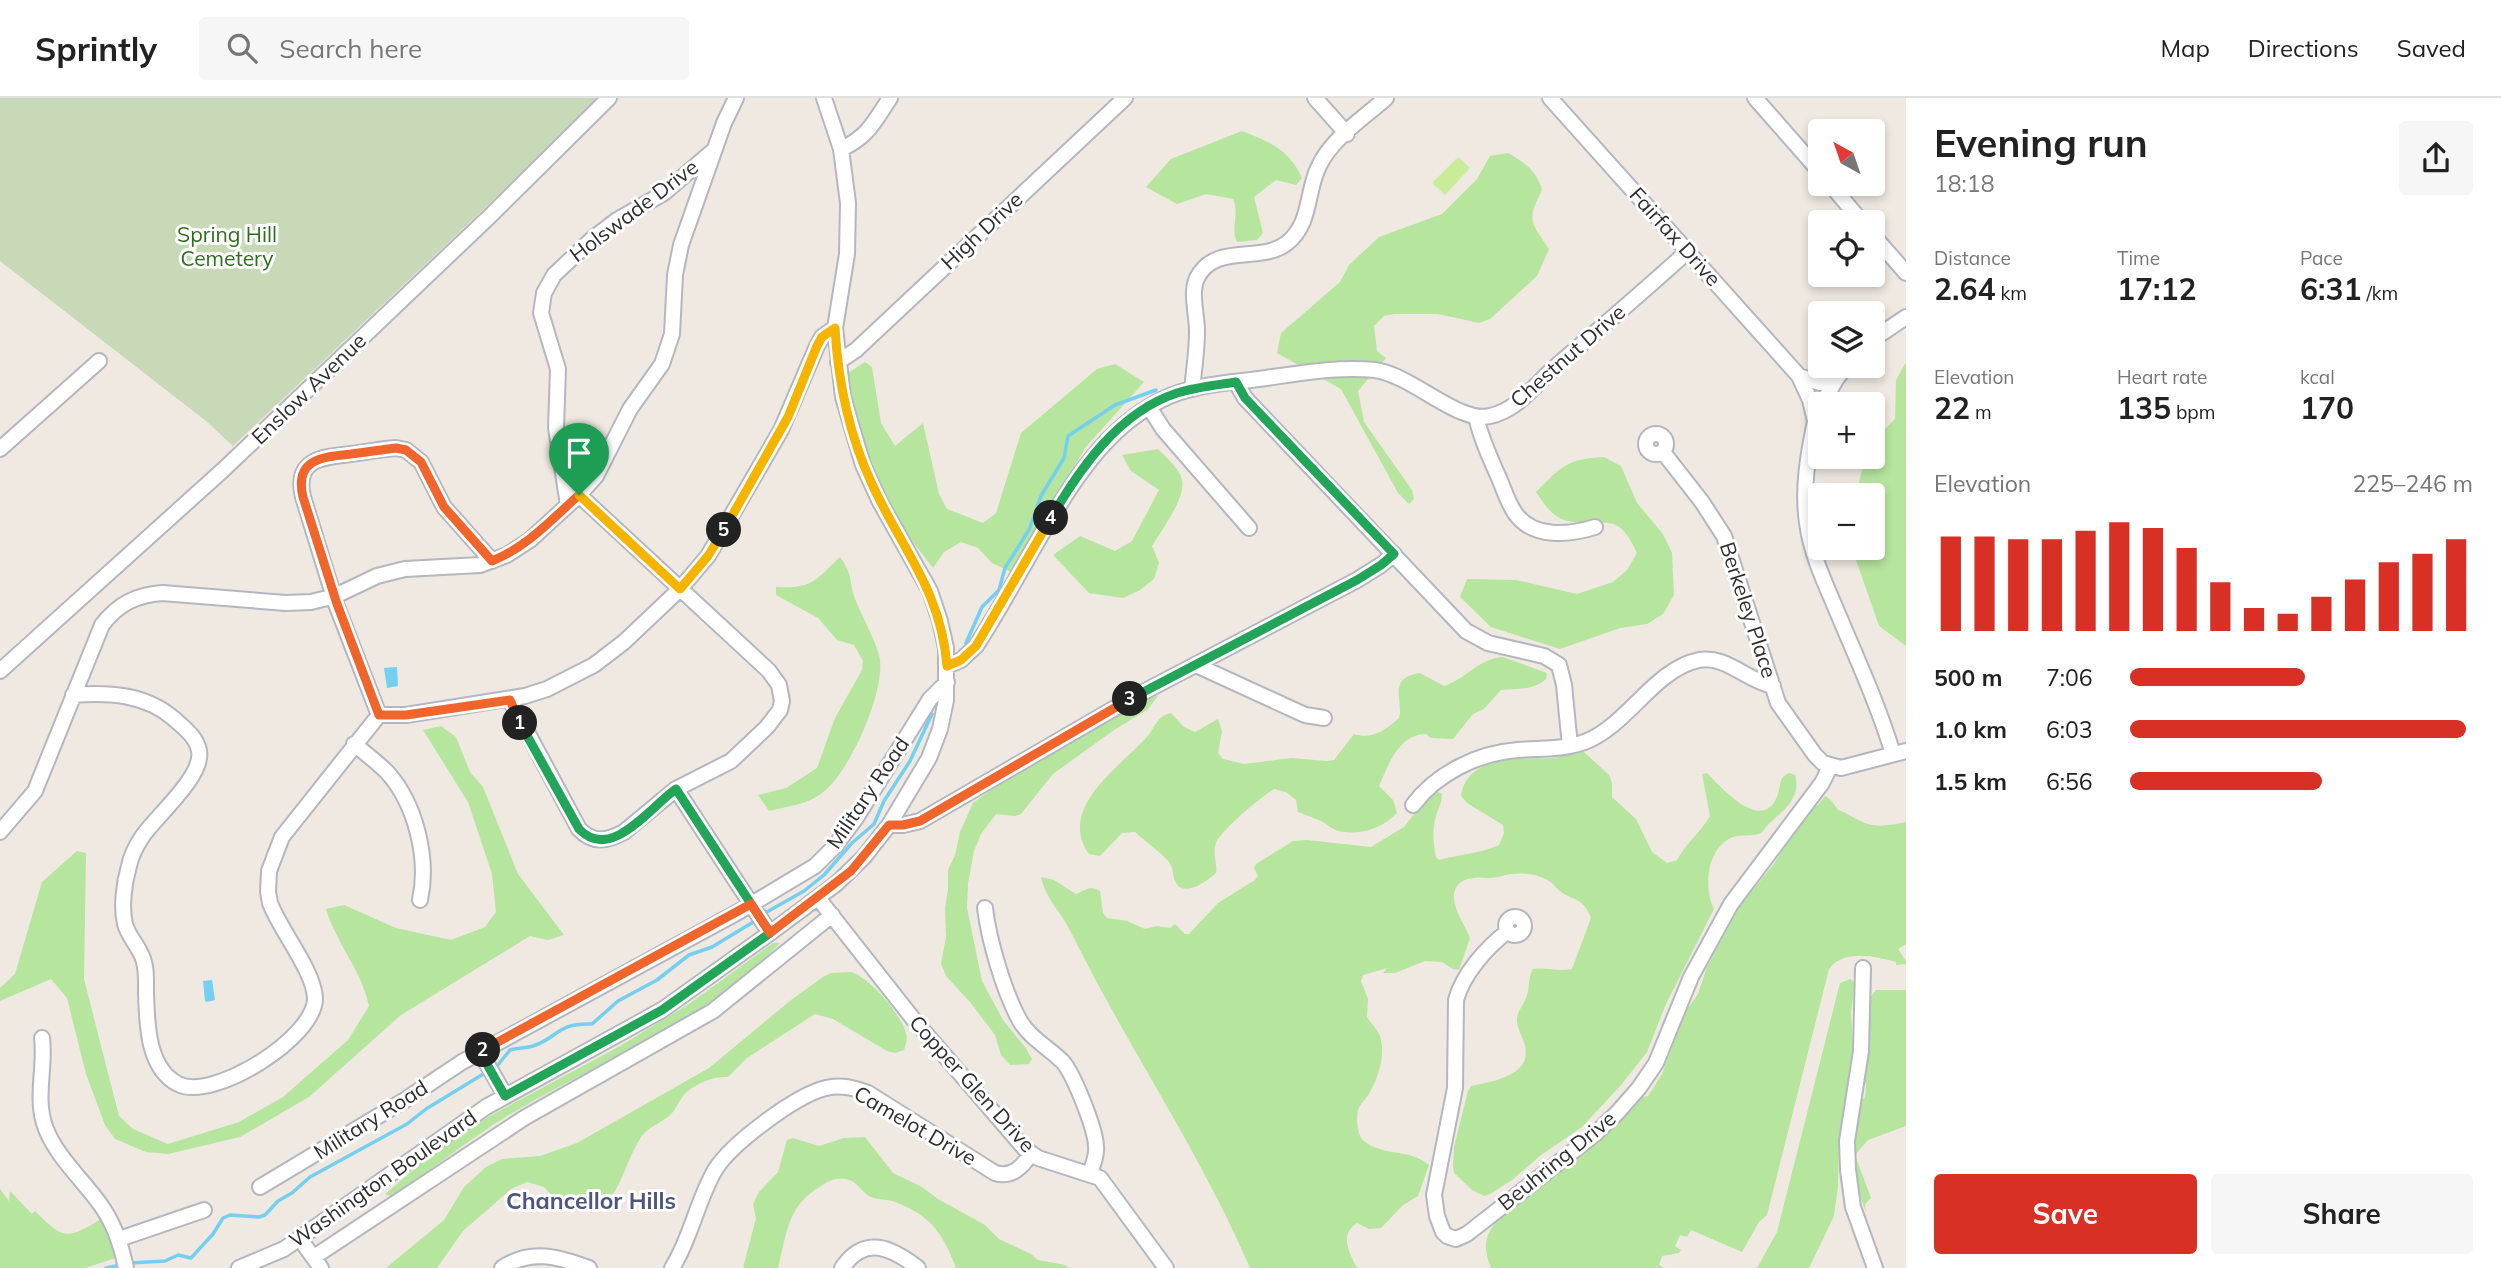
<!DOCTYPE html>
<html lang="en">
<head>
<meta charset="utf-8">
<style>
	:root { --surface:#fff; --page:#f6f6f6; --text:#222; --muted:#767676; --line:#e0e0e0; --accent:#d93025 }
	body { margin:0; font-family:Mulish,sans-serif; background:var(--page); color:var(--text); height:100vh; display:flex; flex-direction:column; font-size:26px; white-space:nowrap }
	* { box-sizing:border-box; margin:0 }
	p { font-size:23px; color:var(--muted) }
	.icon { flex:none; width:38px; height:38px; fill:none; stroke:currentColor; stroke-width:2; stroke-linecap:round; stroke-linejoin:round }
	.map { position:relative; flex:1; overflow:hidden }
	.panel { display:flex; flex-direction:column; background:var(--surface); width:595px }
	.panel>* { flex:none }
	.needle { width:46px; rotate:320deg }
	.tools { position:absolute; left:1808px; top:21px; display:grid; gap:14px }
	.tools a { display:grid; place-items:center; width:77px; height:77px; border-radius:7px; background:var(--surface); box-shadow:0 4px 10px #0003; font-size:35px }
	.pin { position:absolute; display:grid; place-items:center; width:60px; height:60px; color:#fff; margin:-72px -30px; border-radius:50% 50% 50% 0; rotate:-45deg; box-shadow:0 0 7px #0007 }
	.pin .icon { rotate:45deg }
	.km { position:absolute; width:35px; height:35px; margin:-18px; border-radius:50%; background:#222; color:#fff; font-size:19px; line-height:35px; text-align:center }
	.round { display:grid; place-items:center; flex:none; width:74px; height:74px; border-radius:7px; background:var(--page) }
	.headline { display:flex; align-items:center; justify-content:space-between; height:119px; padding:0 28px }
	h1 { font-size:38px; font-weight:700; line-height:52px }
	.metrics { display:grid; grid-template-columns:repeat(3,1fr); gap:10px; height:119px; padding:7px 28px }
	.metrics div { display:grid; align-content:center }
	.metrics b { font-size:30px; font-weight:700 }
	.metrics small { font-size:19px; font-weight:400 }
	.metrics p { font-size:19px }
	.chart { height:196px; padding:14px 28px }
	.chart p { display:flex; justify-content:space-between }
	.chart svg { width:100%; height:126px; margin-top:7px; stroke:var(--accent); stroke-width:6 }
	.primary-button { display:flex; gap:14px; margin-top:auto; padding:14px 28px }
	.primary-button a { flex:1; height:80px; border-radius:7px; background:var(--accent); color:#fff; font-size:28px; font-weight:700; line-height:80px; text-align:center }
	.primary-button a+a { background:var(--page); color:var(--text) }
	ul { padding:0 28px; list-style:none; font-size:23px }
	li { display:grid; grid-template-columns:112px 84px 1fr; align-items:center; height:52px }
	li i { height:18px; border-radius:9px; background:var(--accent) }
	header { display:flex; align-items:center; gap:42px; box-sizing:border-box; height:98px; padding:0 35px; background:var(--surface); border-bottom:2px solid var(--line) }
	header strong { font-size:33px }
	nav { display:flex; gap:38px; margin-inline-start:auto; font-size:24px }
	.search { width:490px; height:63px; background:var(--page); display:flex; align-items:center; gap:18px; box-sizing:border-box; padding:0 24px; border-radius:7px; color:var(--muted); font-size:26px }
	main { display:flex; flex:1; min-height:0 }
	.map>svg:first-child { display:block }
	.green { fill:#b6e59e }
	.cemetery { fill:#c8d9b8 }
	.pitch { fill:#c9ec9a }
	.water { fill:#75cff0 }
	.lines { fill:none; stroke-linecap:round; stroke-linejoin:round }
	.stream { stroke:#75cff0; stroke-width:3.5 }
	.minor-casing { stroke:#b4b7c1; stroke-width:18 }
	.minor { stroke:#fff; stroke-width:14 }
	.split-1-casing { stroke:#fff; stroke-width:14 }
	.split-2-casing { stroke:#fff; stroke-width:14 }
	.split-3-casing { stroke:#fff; stroke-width:14 }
	.split-4-casing { stroke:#fff; stroke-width:14 }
	.split-5-casing { stroke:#fff; stroke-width:14 }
	.split-6-casing { stroke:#fff; stroke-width:14 }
	.split-1 { stroke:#f0652b; stroke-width:9 }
	.split-2 { stroke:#22a559; stroke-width:9 }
	.split-3 { stroke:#f0652b; stroke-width:9 }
	.split-4 { stroke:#22a559; stroke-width:9 }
	.split-5 { stroke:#f5b400; stroke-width:9 }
	.split-6 { stroke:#f5b400; stroke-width:9 }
	.labels { text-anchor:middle; stroke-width:6; stroke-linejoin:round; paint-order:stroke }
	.street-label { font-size:21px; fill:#2e2e2e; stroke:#fff }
	.park-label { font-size:21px; fill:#2c6e1b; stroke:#fff }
	.neighbourhood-label { font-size:23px; font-weight:bold; fill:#4d5680; stroke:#fff }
</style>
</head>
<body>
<header>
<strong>Sprintly</strong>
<div class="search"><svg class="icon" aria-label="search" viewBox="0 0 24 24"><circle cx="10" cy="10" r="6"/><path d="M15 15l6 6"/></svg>Search here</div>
<nav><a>Map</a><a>Directions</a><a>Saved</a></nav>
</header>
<main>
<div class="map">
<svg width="1906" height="1170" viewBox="0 0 1906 1170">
	<rect width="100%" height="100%" fill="#efe9e1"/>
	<path class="green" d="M1242 33C1270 44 1289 51 1302 80L1296 87 1276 82 1254 99 1263 135 1257 142 1237 144C1230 130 1240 115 1233 101L1206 96 1177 106 1146 89 1171 61Z
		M1508 55C1524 64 1537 73 1542 92 1526 124 1531 123 1549 151L1537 178 1490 221 1479 225 1438 216H1394L1384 218 1374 228 1377 253 1386 260 1358 293 1364 324 1412 392 1414 401 1409 406 1398 395 1341 291 1277 255 1281 235 1340 184 1349 167 1379 139 1442 116 1477 81 1490 58Z
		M865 264 872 269 881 325 895 348 923 325 939 396 947 411 983 425 996 415 1021 335 1097 271 1115 266 1144 284 1085 350 1013 475 992 465 978 450 961 444 944 454 933 470 896 422 857 342 848 275Z
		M1906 264V548L1879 528 1856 462 1855 450H1872V397H1855L1866 359H1872L1873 343 1895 321 1896 282Z
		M1158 351C1166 359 1180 371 1182 382 1186 400 1161 433 1152 448L1159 465 1154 481 1140 492 1123 500 1089 495 1053 457 1080 438 1115 453 1132 443 1159 392 1131 373 1122 357Z
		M1604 359 1621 368 1637 405 1663 436 1672 455 1674 497 1663 516 1647 526 1620 530 1560 551 1491 529 1460 499 1467 481 1516 482 1577 496 1613 484 1627 472 1637 455C1617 411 1605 430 1568 423 1553 420 1544 406 1536 394 1561 369 1566 361 1604 359Z
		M840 459C854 478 848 484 856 503 862 519 879 548 880 563 884 597 847 683 816 699 803 707 784 709 769 713L758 697 786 690 817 670 835 620 862 572 863 563 854 547 837 542 818 520 776 497V489C812 491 815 483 840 459Z
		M1503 559 1547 575 1546 581C1534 592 1517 591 1501 592L1484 611 1473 616 1453 641 1431 640 1426 636C1398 637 1389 666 1379 688L1393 702 1397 715C1383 730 1360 738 1339 733 1332 732 1326 725 1319 722 1312 719 1305 717 1298 714L1296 702 1286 694 1274 691C1260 700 1226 728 1217 743 1211 754 1218 765 1216 775 1208 782 1185 800 1176 785 1172 779 1174 770 1169 764 1159 753 1146 744 1135 734L1122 735 1100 758 1089 756C1057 711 1118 670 1145 641 1155 631 1156 618 1171 615L1184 629 1195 634 1218 621 1222 633 1218 655 1223 661 1244 666 1291 660 1327 663 1334 662 1354 636C1372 642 1386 632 1399 620 1404 603 1386 580 1420 575L1444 588C1468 580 1477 561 1503 559Z
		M1158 598 1147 612 1114 632 1053 676 1021 716 1015 718 996 716 981 736 974 753 968 785 967 810 982 883 1003 922 1025 949 1032 961 1029 966 1010 967 1001 957 995 937 970 904 946 878 941 865 946 839 945 810 948 791V772L955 757 960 734 973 705 1009 679 1145 600Z
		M441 628 456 639 470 674 483 689 518 776 564 837 548 842 530 838 401 917 309 999 240 1039 168 1056 146 1054 115 1041 105 1027 86 976 67 900 51 881 0 903V890L15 876 42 784 77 753 86 755 84 881 119 1018 133 1031 168 1046 239 1024 283 999 348 942 369 908C362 873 336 845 326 811L344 807 396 830 451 842 485 829 496 814 492 776 468 704 423 632Z
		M1574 654H1584L1609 677 1612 685V699L1636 721 1652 754 1667 765 1677 762C1686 745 1701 734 1710 718L1702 676 1707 675C1723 692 1764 737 1778 696 1781 686 1779 678 1790 675L1795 677C1802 701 1782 713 1768 727 1765 729 1764 733 1761 735 1753 739 1741 736 1733 739 1707 749 1703 789 1714 811L1666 906 1647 954 1621 987 1582 1029 1541 1057 1512 1082 1490 1096 1484 1098 1472 1092 1454 1075 1453 1068 1454 1049 1468 993 1471 988C1492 983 1532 978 1525 948 1523 939 1517 931 1517 922 1517 912 1525 906 1527 897 1530 888 1528 879 1533 871 1546 869 1558 874 1572 871L1591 820C1583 799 1575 804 1560 793 1557 791 1555 788 1552 785 1542 777 1524 774 1511 776 1504 777 1497 780 1490 780 1479 779 1462 778 1456 790 1448 805 1465 826 1470 840L1459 872 1453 871 1442 864 1425 863 1395 875H1383L1387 870 1363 877 1361 883 1368 901 1367 919C1371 926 1380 933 1381 942 1385 958 1378 980 1370 994 1367 1000 1360 1006 1358 1012 1356 1020 1357 1038 1364 1043 1384 1059 1409 1050 1429 1067L1418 1098 1403 1107 1381 1130 1369 1131 1357 1125C1339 1137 1349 1154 1357 1170H1250C1203 1060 1135 960 1081 854 1076 844 1071 834 1066 825 1056 809 1045 798 1041 779L1054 782 1076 796C1086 792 1090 787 1100 793L1103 815 1107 820 1127 823 1145 831 1157 828 1170 830 1175 826 1185 836H1189L1218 805 1255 782 1258 778 1254 770 1256 766 1293 743 1307 742 1371 749 1404 729 1422 706 1438 694 1442 696C1442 704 1438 711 1436 718 1432 733 1433 745 1436 759L1439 762C1459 756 1480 756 1499 747L1504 735 1503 727 1467 705 1461 698C1467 656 1522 661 1553 660 1560 659 1567 656 1574 654Z
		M1825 698 1831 702 1838 712C1848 715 1855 721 1865 725 1877 730 1893 727 1906 724V846L1898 851 1906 863V866L1896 867V864C1875 858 1843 851 1829 871L1767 1117 1759 1124 1742 1154 1691 1132 1687 1139 1680 1137 1675 1148 1681 1152 1679 1155 1662 1158 1659 1167 1665 1170H1491C1481 1146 1486 1134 1503 1116L1612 1032 1642 999 1648 998 1662 976 1686 913 1698 896 1707 869 1740 808 1773 767 1808 714 1819 706Z
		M773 845H780C708 923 604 961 514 1014 471 1039 433 1072 390 1098L385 1096 432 1056 477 1025 620 948 689 906Z
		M851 874C869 879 901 916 906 935 908 941 906 946 904 952L895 955 887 953 833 921 815 916 747 960 728 979C715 978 699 984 688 993 681 998 678 1008 672 1015 664 1024 649 1028 642 1038 618 1072 622 1123 564 1111L544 1089 527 1084 511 1091 463 1133 437 1170H386L444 1122 464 1089 486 1069 502 1061 540 1058 577 1045 709 970 791 902 823 879 831 875Z
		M1851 881 1855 886 1851 914 1853 947 1839 1044 1838 1088 1834 1118 1809 1170H1757L1777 1134 1840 885Z
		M1876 892H1906V1028L1868 1042 1855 1057 1871 1100 1865 1106 1866 1114C1850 1076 1854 1041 1860 1002L1865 1000 1866 986 1863 983 1869 941V901Z
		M865 1039 893 1075 922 1089 938 1101 985 1127 999 1141 1031 1156 1038 1162 1065 1167 1070 1170H956C943 1136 932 1119 898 1105 889 1101 880 1102 871 1099 861 1095 858 1083 846 1081 836 1079 829 1083 821 1088 787 1108 787 1135 778 1170H743L756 1120 753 1106 759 1094 778 1074 787 1042 793 1040 819 1048 844 1040Z
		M0 1091 9 1103 10 1093 32 1116 35 1113C64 1142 66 1142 101 1121L119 1159 85 1170H0Z"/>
	<path class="cemetery" d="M0 0H601L233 348 206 323 0 163Z"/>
	<path class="pitch" d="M1458 59 1470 70 1445 97 1432 85Z"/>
	<path class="water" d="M397 569 398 588 387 590 384 570Z
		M212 882 215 902 207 904 205 903 203 883Z"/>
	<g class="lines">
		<path class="stream" d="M966 545 982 509 999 492 1005 470 1029 432 1041 398 1064 360 1068 338 1115 307 1156 292
			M765 815 804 793 824 777 852 745 874 726 884 703 910 663 932 616
			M497 968 510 952C517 950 527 950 533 948 561 938 556 925 592 926L618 903 657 882 689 857 712 849 755 823
			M130 1165 165 1163 178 1157 191 1160 213 1136 223 1120 230 1117 259 1119 265 1117 278 1103 292 1095 310 1079 407 1026 426 1011 485 975
			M106 1170 121 1167"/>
		<defs>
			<path id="minor" d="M1315 0 1347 36
				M1550 0 1799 278 1810 302 1815 323
				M1755 0 1820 74
				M841 51C868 39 874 24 890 0
				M1830 86 1862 124
				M1872 136 1906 175
				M1872 242 1906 219
				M838 264 856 252 1125 0
				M1799 278 1820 285 1837 280
				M1236 284 1245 300 1466 533 1488 545 1544 558 1559 567 1564 587 1570 648
				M1192 291C1194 272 1197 252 1197 233 1197 216 1190 195 1197 180 1215 144 1261 166 1287 145 1312 125 1306 93 1319 68 1332 40 1364 20 1386 0
				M1822 306 1837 280 1847 268
				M1149 309 1163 331 1249 430
				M1818 315 1815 323C1808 357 1802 390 1807 425 1811 455 1824 483 1836 511 1856 559 1878 606 1893 656
				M1476 319C1481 340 1490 360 1499 380 1504 392 1508 405 1515 415 1533 441 1569 437 1595 429
				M1646 346a10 10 0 1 1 20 0a10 10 0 1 1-20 0Z
				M0 351 99 263
				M1663 354 1702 404 1724 438 1778 605 1815 657 1823 665 1841 670 1906 653
				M568 407 556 330 558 271 541 215 544 195 554 177 591 142 617 122 664 95 714 52
				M1196 567 1305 617 1324 620
				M947 568 961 562 976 548C999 513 1019 475 1040 439 1072 385 1103 332 1161 302 1190 287 1226 285 1259 281 1296 276 1337 268 1375 272 1412 277 1459 326 1490 318 1517 312 1533 289 1553 271 1598 232 1644 193 1688 153
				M0 573 223 372 490 118 609 0
				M73 597C108 594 145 596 173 620 183 629 197 639 199 653 204 678 156 718 142 739 136 748 131 758 129 768 124 785 121 809 125 826 128 837 135 844 140 854 147 866 146 881 146 895 147 925 147 970 178 986 213 1004 316 939 315 900 314 873 280 832 270 805L268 794 269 773 282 739 379 617 336 506 303 399C294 361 322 359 351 356 366 354 381 351 396 350L406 352 421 364 444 409 492 463
				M510 602 579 731C593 746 607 743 624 734L676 691 731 663 767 629 780 612 782 603 779 587 769 573 579 397
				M379 617H406L525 598 547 591 594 567 624 544 680 491 708 458 781 332 817 248 822 239 835 230
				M354 646C365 655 377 664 387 674 416 706 429 761 420 802
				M676 691 770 835
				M1413 707C1437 675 1478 655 1518 652 1541 650 1565 652 1587 643 1628 626 1655 571 1699 562 1726 557 1747 583 1773 588
				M889 727H903L920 723 1134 599 1357 482 1381 467 1394 456
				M0 734 35 693 102 527C118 506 136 497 162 495L286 505 311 504 335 498 377 478 405 471 480 467 507 457 530 442 579 397 596 378 630 311 662 266 672 236 675 177 681 147 724 25 736 0
				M818 800 914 922 1025 1051 1038 1060 1100 1080 1166 1170
				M985 810C989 843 1004 894 1020 923 1030 940 1049 950 1063 964 1074 977 1096 1032 1096 1049 1097 1058 1093 1067 1090 1075
				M1506 828a9 9 0 1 1 18 0a9 9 0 1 1-18 0Z
				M1508 833C1486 850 1463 876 1456 902L1455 990 1434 1097 1437 1118 1443 1134 1447 1138 1456 1141 1467 1136 1595 1036 1617 1015 1639 990 1656 965 1691 879 1731 806 1822 685 1830 669
				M1863 870 1861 953 1847 1043 1848 1072 1853 1109 1875 1170
				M42 940C46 970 34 1001 46 1031 57 1059 82 1081 100 1106 114 1125 121 1146 126 1170
				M480 954 505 997
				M260 1089 405 1002 462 964 740 813 815 768 835 748 856 720 930 601 947 584
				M119 1141 204 1112
				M300 1141 321 1170
				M314 1159 524 1020 713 913 832 817
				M239 1170 284 1151 486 1009 662 912 770 835 836 786 864 759 889 727 929 660 940 631 946 602V550L940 523 930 493 880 404 863 367 843 299 835 230 847 156 848 105 841 51 824 0
				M502 1170C531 1150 559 1159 589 1170
				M672 1170C691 1140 697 1103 715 1072 731 1046 796 997 826 990 841 986 854 990 868 995L995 1075C1012 1080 1022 1069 1031 1056
				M842 1170C865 1136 892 1150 918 1170"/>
		</defs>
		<use href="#minor" class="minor-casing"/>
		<use href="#minor" class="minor"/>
	</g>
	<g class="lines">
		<defs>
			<path id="split-1" d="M520 625 510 602 406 617H379L337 506 303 399C294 361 322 359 351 356 366 354 381 352 396 350L406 352 421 364 444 409 492 463C527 449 551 422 579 397"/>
			<path id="split-2" d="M483 952 480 954 505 998 662 912 770 835 676 691C651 708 611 765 579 731L520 625"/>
			<path id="split-3" d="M483 952 751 806 770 835 851 773 889 727H903L920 723 1130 601"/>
			<path id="split-4" d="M1051 420C1080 370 1119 314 1177 295 1196 289 1216 287 1236 284L1245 300 1394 456 1381 467 1357 482 1130 601"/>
			<path id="split-5" d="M724 432 788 319 817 248 822 239 835 230C838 283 849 337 872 386 902 452 941 492 947 568L961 562 976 548 1051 420"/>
			<path id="split-6" d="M579 397 680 491 708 458 724 432"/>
		</defs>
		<use href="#split-1" class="split-1-casing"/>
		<use href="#split-2" class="split-2-casing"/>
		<use href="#split-3" class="split-3-casing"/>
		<use href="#split-4" class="split-4-casing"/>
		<use href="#split-5" class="split-5-casing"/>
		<use href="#split-6" class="split-6-casing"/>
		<use href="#split-1" class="split-1"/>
		<use href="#split-2" class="split-2"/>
		<use href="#split-3" class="split-3"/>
		<use href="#split-4" class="split-4"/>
		<use href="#split-5" class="split-5"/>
		<use href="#split-6" class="split-6"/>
	</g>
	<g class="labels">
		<g class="street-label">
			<text transform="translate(634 113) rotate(-37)" y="7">Holswade Drive</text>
			<text transform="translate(982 133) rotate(-43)" y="7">High Drive</text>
			<text transform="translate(1675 139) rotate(48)" y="7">Fairfax Drive</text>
			<text transform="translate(1568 258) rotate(-41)" y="7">Chestnut Drive</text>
			<text transform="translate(309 291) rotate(-44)" y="7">Enslow Avenue</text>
			<text transform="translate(1748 512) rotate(72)" y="7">Berkeley Place</text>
			<text transform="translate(868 695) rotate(-56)" y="7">Military Road</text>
			<text transform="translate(972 986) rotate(48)" y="7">Copper Glen Drive</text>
			<text transform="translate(371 1022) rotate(-32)" y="7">Military Road</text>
			<text transform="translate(915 1028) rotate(30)" y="7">Camelot Drive</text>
			<text transform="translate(1557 1063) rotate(-39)" y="7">Beuhring Drive</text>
			<text transform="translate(383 1081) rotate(-35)" y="7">Washington Boulevard</text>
		</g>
		<g class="park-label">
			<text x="227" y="144">Spring Hill<tspan x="227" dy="24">Cemetery</tspan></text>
		</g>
		<g class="neighbourhood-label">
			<text x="591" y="1111">Chancellor Hills</text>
		</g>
	</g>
</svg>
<div class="tools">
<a><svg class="needle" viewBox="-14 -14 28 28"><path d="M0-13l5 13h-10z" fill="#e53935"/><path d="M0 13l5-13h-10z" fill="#767676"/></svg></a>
<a><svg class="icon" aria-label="locate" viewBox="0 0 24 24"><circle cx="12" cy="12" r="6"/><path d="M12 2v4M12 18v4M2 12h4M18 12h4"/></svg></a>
<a><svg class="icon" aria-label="layers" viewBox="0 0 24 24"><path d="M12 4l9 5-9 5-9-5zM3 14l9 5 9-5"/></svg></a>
<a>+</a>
<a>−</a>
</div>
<div class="pin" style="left:579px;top:397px;background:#1e9e55"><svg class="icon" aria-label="arrive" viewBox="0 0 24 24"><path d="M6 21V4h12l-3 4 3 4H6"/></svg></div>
<b class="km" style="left:520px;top:625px">1</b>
<b class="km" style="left:483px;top:952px">2</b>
<b class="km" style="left:1130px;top:601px">3</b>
<b class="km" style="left:1051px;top:420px">4</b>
<b class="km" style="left:724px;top:432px">5</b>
</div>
<section class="panel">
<div class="headline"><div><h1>Evening run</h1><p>18:18</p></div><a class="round"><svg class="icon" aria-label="share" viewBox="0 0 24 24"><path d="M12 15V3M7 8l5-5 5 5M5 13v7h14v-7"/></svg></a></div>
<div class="metrics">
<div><p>Distance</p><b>2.64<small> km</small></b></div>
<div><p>Time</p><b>17:12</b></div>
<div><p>Pace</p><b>6:31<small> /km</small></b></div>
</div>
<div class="metrics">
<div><p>Elevation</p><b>22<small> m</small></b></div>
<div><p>Heart rate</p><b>135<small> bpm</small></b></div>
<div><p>kcal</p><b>170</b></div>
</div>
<div class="chart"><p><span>Elevation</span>225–246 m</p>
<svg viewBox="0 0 160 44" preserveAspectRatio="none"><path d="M5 44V11M15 44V11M25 44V12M35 44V12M45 44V9M55 44V6M65 44V8M75 44V15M85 44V27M95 44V36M105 44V38M115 44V32M125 44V26M135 44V20M145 44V17M155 44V12"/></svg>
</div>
<ul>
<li><b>500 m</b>7:06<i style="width:51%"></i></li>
<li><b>1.0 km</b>6:03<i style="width:98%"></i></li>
<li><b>1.5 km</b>6:56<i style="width:56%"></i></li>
</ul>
<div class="primary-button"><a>Save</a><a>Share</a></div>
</section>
</main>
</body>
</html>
